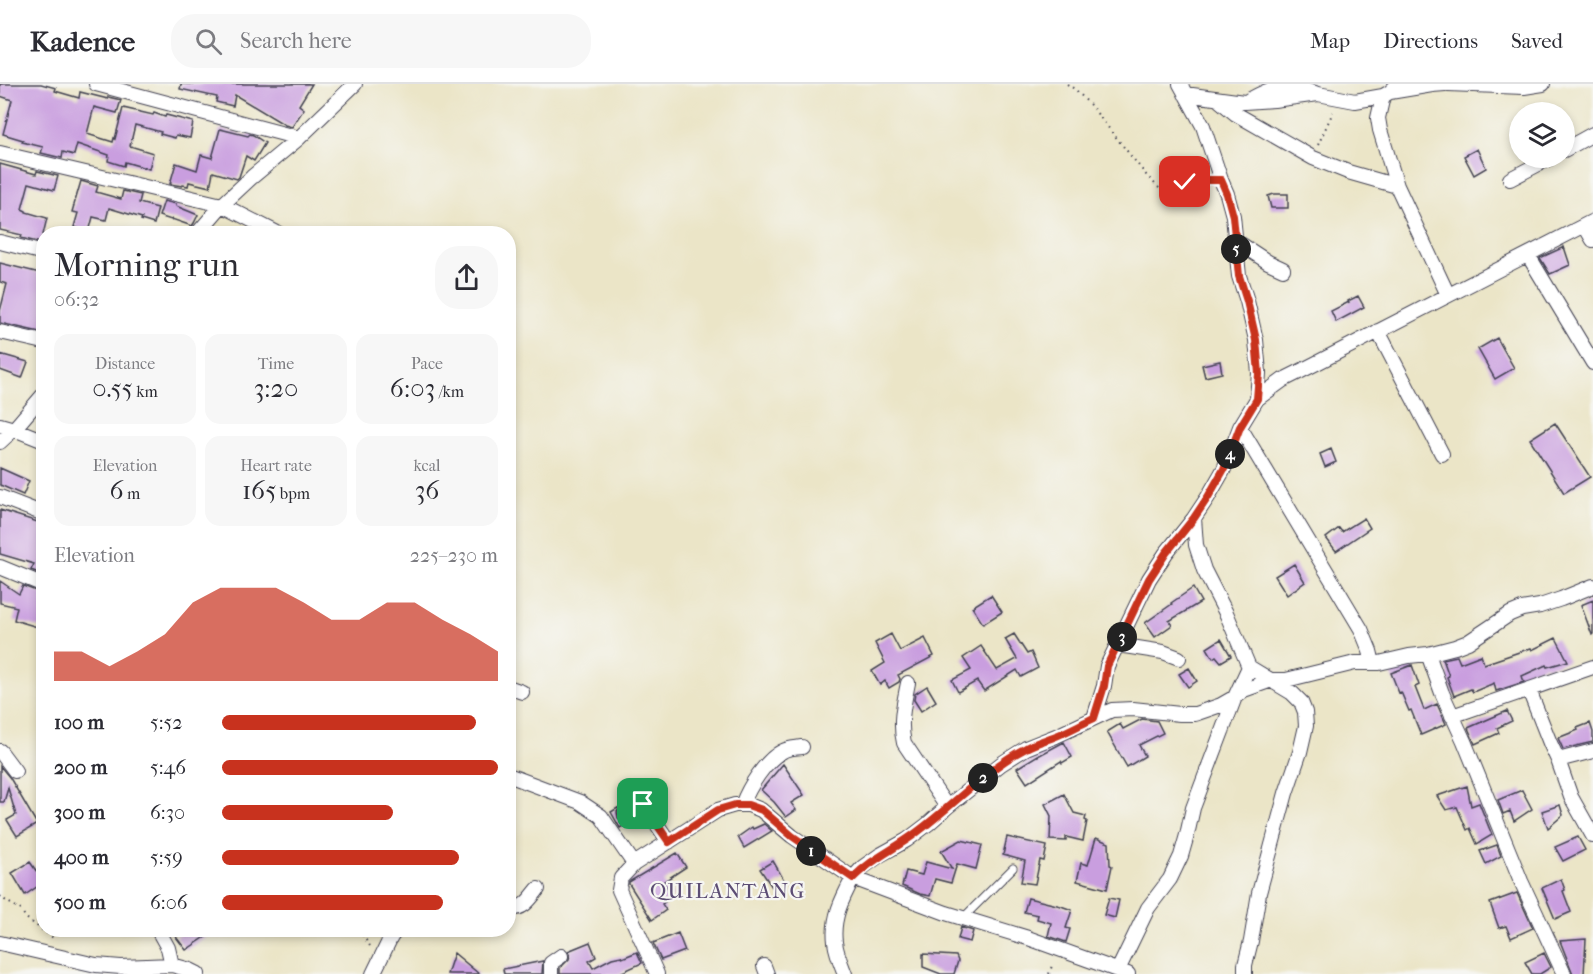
<!DOCTYPE html>
<html lang="en">
<head>
<meta charset="utf-8">
<style>
	:root { --surface:#fff; --page:#f7f7f7; --text:#2b2b33; --muted:#7c7c81; --line:#e1e1e2; --accent:#c8321e }
	body { margin:0; font-family:"IM FELL French Canon",serif; background:var(--page); color:var(--text); height:100vh; display:flex; flex-direction:column; font-size:22px; white-space:nowrap }
	* { box-sizing:border-box; margin:0 }
	p { font-size:20px; color:var(--muted) }
	.icon { flex:none; width:33px; height:33px; fill:none; stroke:currentColor; stroke-width:2; stroke-linecap:round; stroke-linejoin:round }
	.map { position:relative; flex:1; overflow:hidden }
	.side { position:absolute; left:36px; top:142px; width:480px; height:711px; display:flex; flex-direction:column; background:var(--surface); border-radius:24px; box-shadow:0 3px 9px #0003 }
	.side>* { flex:none }
	.buttons { position:absolute; left:1509px; top:18px; display:grid; gap:12px }
	.buttons a { display:grid; place-items:center; width:66px; height:66px; border-radius:50%; background:var(--surface); box-shadow:0 3px 9px #0003; font-size:30px }
	.pin { position:absolute; display:grid; place-items:center; width:51px; height:51px; color:#fff; margin:-26px; border-radius:12px; box-shadow:0 3px 9px #0006 }
	.km { position:absolute; width:30px; height:30px; margin:-15px; border-radius:50%; background:#222; color:#fff; font-size:16px; line-height:30px; text-align:center }
	.round { display:grid; place-items:center; flex:none; width:63px; height:63px; border-radius:24px; background:var(--page) }
	.summary { display:flex; align-items:center; justify-content:space-between; height:102px; padding:0 18px }
	h1 { font-size:33px; font-weight:600; line-height:45px }
	.figures { display:grid; grid-template-columns:repeat(3,1fr); gap:9px; height:102px; padding:6px 18px }
	.figures div { display:grid; align-content:center; border-radius:15px; background:var(--page); text-align:center }
	.figures b { font-size:26px; font-weight:600 }
	.figures small { font-size:16px; font-weight:400 }
	.figures p { font-size:16px }
	.chart { height:168px; padding:12px 18px }
	.chart p { display:flex; justify-content:space-between }
	.chart svg { width:100%; height:108px; margin-top:6px; fill:var(--accent); opacity:.7 }
	ul { padding:0 18px; list-style:none; font-size:20px }
	li { display:grid; grid-template-columns:96px 72px 1fr; align-items:center; height:45px }
	li i { height:15px; border-radius:8px; background:var(--accent) }
	header { display:flex; align-items:center; gap:36px; box-sizing:border-box; height:84px; padding:0 30px; background:var(--surface); border-bottom:2px solid var(--line) }
	header strong { font-size:28px }
	nav { display:flex; gap:33px; margin-inline-start:auto; font-size:21px }
	.search { width:420px; height:54px; background:var(--page); display:flex; align-items:center; gap:15px; box-sizing:border-box; padding:0 21px; border-radius:24px; color:var(--muted); font-size:22px }
	.map>svg:first-child { display:block }
	.building { fill:#c99edf }
	.lines { fill:none; stroke-linecap:round; stroke-linejoin:round }
	.lane-casing { stroke:#403f50; stroke-width:9 }
	.street-casing { stroke:#403f50; stroke-width:16 }
	.path { stroke:#403f50; stroke-width:2; stroke-dasharray:1.5 4.5; stroke-linecap:butt }
	.lane { stroke:#fff; stroke-width:7 }
	.street { stroke:#fff; stroke-width:14 }
	.route-casing { stroke:#fff; stroke-width:12 }
	.route { stroke:#c8321e; stroke-width:8 }
	.labels { text-anchor:middle; stroke-width:4.5; stroke-linejoin:round; paint-order:stroke }
	.quarter-label { font-size:21px; letter-spacing:1.5px; fill:#5c4d74; stroke:#f6f6f2 }
</style>
</head>
<body>
<header>
<strong>Kadence</strong>
<div class="search"><svg class="icon" aria-label="search" viewBox="0 0 24 24"><circle cx="10" cy="10" r="6"/><path d="M15 15l6 6"/></svg>Search here</div>
<nav><a>Map</a><a>Directions</a><a>Saved</a></nav>
</header>
<div class="map">
<svg width="1593" height="890" viewBox="0 0 1593 890">
	<rect width="100%" height="100%" fill="#f6f6f2"/>
	<filter id="ink" filterUnits="userSpaceOnUse"><feTurbulence type="fractalNoise" baseFrequency=".0167" numOctaves="2"/><feDisplacementMap in="SourceGraphic" scale="12" xChannelSelector="R" yChannelSelector="G"/><feConvolveMatrix kernelMatrix="1 2 1 2 8 2 1 2 1" color-interpolation-filters="sRGB"/></filter>
	<filter id="wash" filterUnits="userSpaceOnUse"><feTurbulence type="fractalNoise" baseFrequency=".008" numOctaves="4" result="noise"/><feDisplacementMap in="SourceGraphic" scale="24" xChannelSelector="R" yChannelSelector="G"/><feGaussianBlur stdDeviation="1.35" result="paint"/><feColorMatrix in="noise" values="0 0 0 0 0 0 0 0 0 0 0 0 0 0 0 0 0 1.4 0 .05"/><feComposite in="paint" operator="in"/></filter>
	<g filter="url(#wash)">
		<rect width="100%" height="100%" fill="#ebe5c7"/>
		<g id="blocks">
			<path class="building" d="M0 0H41L56 4 55 7 79 14 80 8 108 15V13L121 16 117 29 94 23 87 50 113 58 114 54 115 55 123 24 153 31 154 29 165 33 166 31 193 38 190 54 176 51 175 54 160 50 161 48 135 41 130 62 153 69 149 85 125 78 124 82 108 77 109 71 77 60 74 71 63 68 62 74 41 69 43 63 22 58 23 56 3 50 12 16 0 12Z
				M181 0H312L299 21 304 25 292 43 285 41 235 11 233 22 216 18 217 13 180 5Z
				M220 45 248 52 250 50 253 51 265 59 254 77 246 72 239 93 237 95 213 88 210 103 189 98 188 102 183 101 182 102 170 100 176 79 197 86 201 71 212 74Z
				M1477 65 1486 84 1474 91 1464 72Z
				M0 80 36 90 37 87 58 92 54 106 29 99 22 125 26 127V128L47 134 41 159 21 154 22 151 0 146Z
				M81 97 98 102 96 108 121 115 123 107 141 111 139 119 158 124 154 140 141 136 142 134 109 124 106 136 93 133 89 148 74 143 78 129 72 128Z
				M1274 110H1288V124H1271L1268 112Z
				M164 117 176 120V122L198 131 194 139 192 142 172 135 171 136 159 132Z
				M1564 163 1570 181 1550 190 1540 174Z
				M0 179 44 190V249L0 239V227L7 200 0 198Z
				M1358 212 1364 223 1336 238 1331 227 1349 218 1348 217Z
				M1497 254 1514 284 1495 295 1478 265Z
				M0 270 28 278 22 294 0 286Z
				M1220 277 1222 289 1205 293 1202 281Z
				M1555 339 1590 393 1564 409 1530 355Z
				M1331 365 1336 378 1325 383 1320 370Z
				M0 384 29 397 23 411 0 401Z
				M0 426 44 440V491L31 486 34 480 0 470Z
				M1364 434 1370 444 1336 467 1326 454 1339 444 1342 448Z
				M1294 480 1305 498 1287 511 1275 492Z
				M0 497 19 510 23 502 44 510V545L14 536 17 523 0 519Z
				M1193 504 1201 518 1169 537 1172 541 1155 553 1145 539 1172 520 1171 519Z
				M991 511 1002 528 983 540 972 523Z
				M1593 516V550L1592 551 1581 521Z
				M891 550 900 567 925 554 934 572 898 591 900 595 899 598 889 604 885 597 880 601 872 587 885 579 875 559Z
				M1014 550 1027 570 1031 568 1038 584 1021 593 1017 586 984 607 977 597 958 608 952 596 971 586 963 574 981 562 997 586 1017 575 1005 555Z
				M1556 554 1568 577 1547 583 1546 581 1522 592 1524 598 1496 607 1494 599 1473 608 1471 605 1454 612 1447 593 1449 592 1443 575 1457 572 1460 579 1481 571 1484 580 1531 564 1532 566Z
				M1221 555 1231 572 1221 578 1216 572 1213 574 1207 564Z
				M1412 581 1419 601 1415 603 1424 626 1437 620 1446 640 1421 651 1411 626 1409 627 1401 608 1399 609 1391 589Z
				M1189 584 1197 597 1188 603 1179 590Z
				M927 602 936 617 921 627 914 616 915 610Z
				M1507 627 1512 637 1497 644 1499 649 1475 660 1468 644Z
				M1142 635 1157 637 1163 649 1139 661 1145 672 1127 683 1107 648 1120 640 1123 645Z
				M1590 639 1593 648V658L1563 665 1558 654 1578 646 1577 644Z
				M1064 658 1072 673 1062 679 1061 677 1027 699 1017 684 1038 671V672Z
				M783 680 804 711 791 719 796 726 786 733 774 718 761 706Z
				M0 682 10 694 37 740 17 752 7 736 16 731 8 704 4 718H0Z
				M1467 702 1471 722 1479 719 1492 751 1477 760 1470 744 1467 746 1457 723 1446 726 1437 712Z
				M1522 706 1532 725 1514 737 1510 727 1503 730 1498 716Z
				M1064 710 1074 729 1086 732 1085 736 1087 737 1083 757 1066 753V757L1050 756 1051 732 1045 720Z
				M1560 721 1563 731 1548 744 1542 727Z
				M621 722 617 728 618 734 625 738 631 737 620 744 611 728Z
				M764 740 772 747 744 764 738 753 752 743 753 745Z
				M1007 753 1047 762 1044 777 1040 776 1035 800 1021 798 1025 777 1003 771Z
				M1578 753 1585 766 1563 777 1555 763Z
				M1096 754 1109 759 1110 781 1112 782 1107 805 1077 797 1081 779 1088 781Z
				M961 756 982 761 976 785 957 780 951 799 935 795 930 812 920 810 902 802 906 787 922 791 926 778 952 785 941 767Z
				M1497 761 1501 772 1486 780 1480 767Z
				M677 769 686 783 663 798 673 812 662 820 666 826 652 836 629 800V798Z
				M773 777 784 796 772 803 760 785Z
				M30 778 44 798 25 811 12 789Z
				M1561 795 1565 806 1563 807 1571 828 1555 835 1542 804Z
				M1517 809 1533 844 1511 854 1506 842 1499 844 1490 819Z
				M1028 814 1061 822 1072 826 1066 844 1070 845 1066 858 1048 852 1051 839 1037 835 1038 831 1024 828Z
				M1109 814 1119 816 1115 834 1104 831Z
				M961 843 973 847 970 858 958 855Z
				M186 846H216L186 866 176 853Z
				M678 849 685 867 661 876 653 859Z
				M1586 855 1584 890H1573L1560 857Z
				M590 858 596 873 589 877 593 884 612 874 621 872 622 874 637 868 642 879 618 890H560V884L569 875 570 871 568 867Z
				M454 869 479 890H447Z
				M1544 869 1551 883 1540 890H1532L1525 878Z
				M923 870 956 872 958 877 954 890H941L923 883Z
				M543 877 542 890H504L503 885Z"/>
		</g>
	</g>
	<g filter="url(#ink)">
		<use href="#blocks" fill-opacity="0" stroke="#403f50" stroke-width="1.5"/>
		<g class="lines">
			<defs>
				<path id="lane" d="M964 833 1013 784"/>
				<path id="street" d="M96 0 299 54
					M1180 0 1203 42 1221 96 1227 110 1233 132 1239 192 1247 217 1256 256 1259 289 1257 315
					M1448 0 1524 3 1543 0
					M1390 8 1432 1 1445 0
					M1185 10 1244 18 1274 16 1318 10 1355 17 1383 12 1390 8 1398 0
					M1383 12 1378 34 1380 46 1397 102 1448 211
					M1219 16 1236 30 1313 74 1348 88 1397 102
					M1249 16C1278 0 1284 0 1315 9
					M1564 66 1593 50
					M0 69 222 121 279 150
					M1510 95 1550 74
					M1585 142 1593 156
					M197 150 222 121 252 93 299 54 355 0
					M1236 157 1268 178 1283 185
					M0 158 44 169
					M1528 171 1593 279
					M1378 247 1442 370
					M0 248 44 258
					M0 341 14 345 44 357
					M1240 343 1361 545 1370 567 1373 579
					M0 358 14 345 44 310
					M0 413 44 430
					M1194 434 1196 461 1204 486 1227 531 1249 583 1292 609 1301 618 1305 628 1306 642 1300 668 1286 709 1259 809 1251 857 1245 881V890
					M0 483 44 501
					M1118 561 1163 568 1179 574
					M1428 570 1455 563 1468 558 1510 530 1522 525 1540 522 1561 515 1593 502
					M908 599C904 619 899 638 904 659L947 723
					M508 603 522 608
					M1529 606 1550 659 1558 676 1571 713 1593 752
					M1452 632 1593 583
					M1094 634 1104 602 1107 582 1149 495 1166 469 1194 434 1208 413 1224 385 1240 343 1257 315 1283 296 1301 287 1593 137
					M0 667 15 687
					M1558 676 1593 667
					M508 691 580 718 601 732 634 780
					M742 721C749 703 765 676 783 667 788 664 796 664 802 663
					M626 729 643 720 669 758
					M508 824C523 827 530 815 538 805
					M158 846 168 864 172 881
					M0 859 96 881 121 883 172 881 190 886 198 890
					M764 882 767 890
					M1118 886 1148 824 1170 795 1181 772 1187 751 1193 724 1235 613 1249 583
					M373 890 391 853 396 846
					M551 890V879L561 872
					M657 890 619 806 621 794 634 780 718 726 735 721H749L761 726 792 752 853 794 863 783 880 771 907 756 928 740 947 723 1001 680 1026 664 1056 652 1112 626 1133 625 1180 630H1195L1221 621 1235 613 1244 606 1272 596H1286L1355 579H1379L1409 572 1428 570 1442 609 1464 657 1521 797 1564 890
					M845 890C841 880 836 868 835 858 832 834 842 815 853 794L946 829 1028 854 1128 890"/>
			</defs>
			<use href="#lane" class="lane-casing"/>
			<use href="#street" class="street-casing"/>
			<path class="path" d="M1067 0 1076 6 1091 22 1147 92 1160 105 1166 106 1171 105 1194 96 1206 95
				M1318 61 1333 28
				M0 812 6 817 20 825 26 834 56 856
				M359 846 370 862
				M1049 890 1053 879"/>
			<use href="#lane" class="lane"/>
			<use href="#street" class="street"/>
		</g>
	</g>
	<g class="lines" filter="url(#ink)">
		<defs>
			<path id="route" d="M643 720 669 758 718 726 735 721H748L762 726 792 752 853 794C871 775 895 765 916 749 952 723 987 684 1026 664 1035 659 1046 656 1056 652 1069 647 1081 640 1094 634L1104 602 1107 582 1149 495 1166 469 1194 434 1208 413 1224 385 1240 343 1257 315 1259 290 1256 256 1247 217 1239 192 1233 132 1227 110 1221 96H1194L1185 98"/>
		</defs>
		<use href="#route" class="route-casing"/>
		<use href="#route" class="route"/>
	</g>
	<g class="labels">
		<g class="quarter-label">
			<text x="728" y="814">QUILANTANG</text>
		</g>
	</g>
</svg>
<div class="buttons">
<a><svg class="icon" aria-label="layers" viewBox="0 0 24 24"><path d="M12 4l9 5-9 5-9-5zM3 14l9 5 9-5"/></svg></a>
</div>
<div class="pin" style="left:643px;top:720px;background:#1e9e55"><svg class="icon" aria-label="arrive" viewBox="0 0 24 24"><path d="M6 21V4h12l-3 4 3 4H6"/></svg></div>
<div class="pin" style="left:1185px;top:98px;background:#d93025"><svg class="icon" aria-label="check" viewBox="0 0 24 24"><path d="M5 12l5 5 9-10"/></svg></div>
<b class="km" style="left:811px;top:767px">1</b>
<b class="km" style="left:983px;top:694px">2</b>
<b class="km" style="left:1122px;top:553px">3</b>
<b class="km" style="left:1230px;top:370px">4</b>
<b class="km" style="left:1236px;top:165px">5</b>
<section class="side">
<div class="summary"><div><h1>Morning run</h1><p>06:32</p></div><a class="round"><svg class="icon" aria-label="share" viewBox="0 0 24 24"><path d="M12 15V3M7 8l5-5 5 5M5 13v7h14v-7"/></svg></a></div>
<div class="figures">
<div><p>Distance</p><b>0.55<small> km</small></b></div>
<div><p>Time</p><b>3:20</b></div>
<div><p>Pace</p><b>6:03<small> /km</small></b></div>
</div>
<div class="figures">
<div><p>Elevation</p><b>6<small> m</small></b></div>
<div><p>Heart rate</p><b>165<small> bpm</small></b></div>
<div><p>kcal</p><b>36</b></div>
</div>
<div class="chart"><p><span>Elevation</span>225–230 m</p>
<svg viewBox="0 0 160 44" preserveAspectRatio="none"><path d="M0 44V32L10 32L20 38L30 32L40 25L50 12L60 6L70 6L80 6L90 12L100 19L110 19L120 12L130 12L140 19L150 25L160 32V44z"/></svg>
</div>
<ul>
<li><b>100 m</b>5:52<i style="width:92%"></i></li>
<li><b>200 m</b>5:46<i style="width:100%"></i></li>
<li><b>300 m</b>6:30<i style="width:62%"></i></li>
<li><b>400 m</b>5:59<i style="width:86%"></i></li>
<li><b>500 m</b>6:06<i style="width:80%"></i></li>
</ul>
</section>
</div>
</body>
</html>
